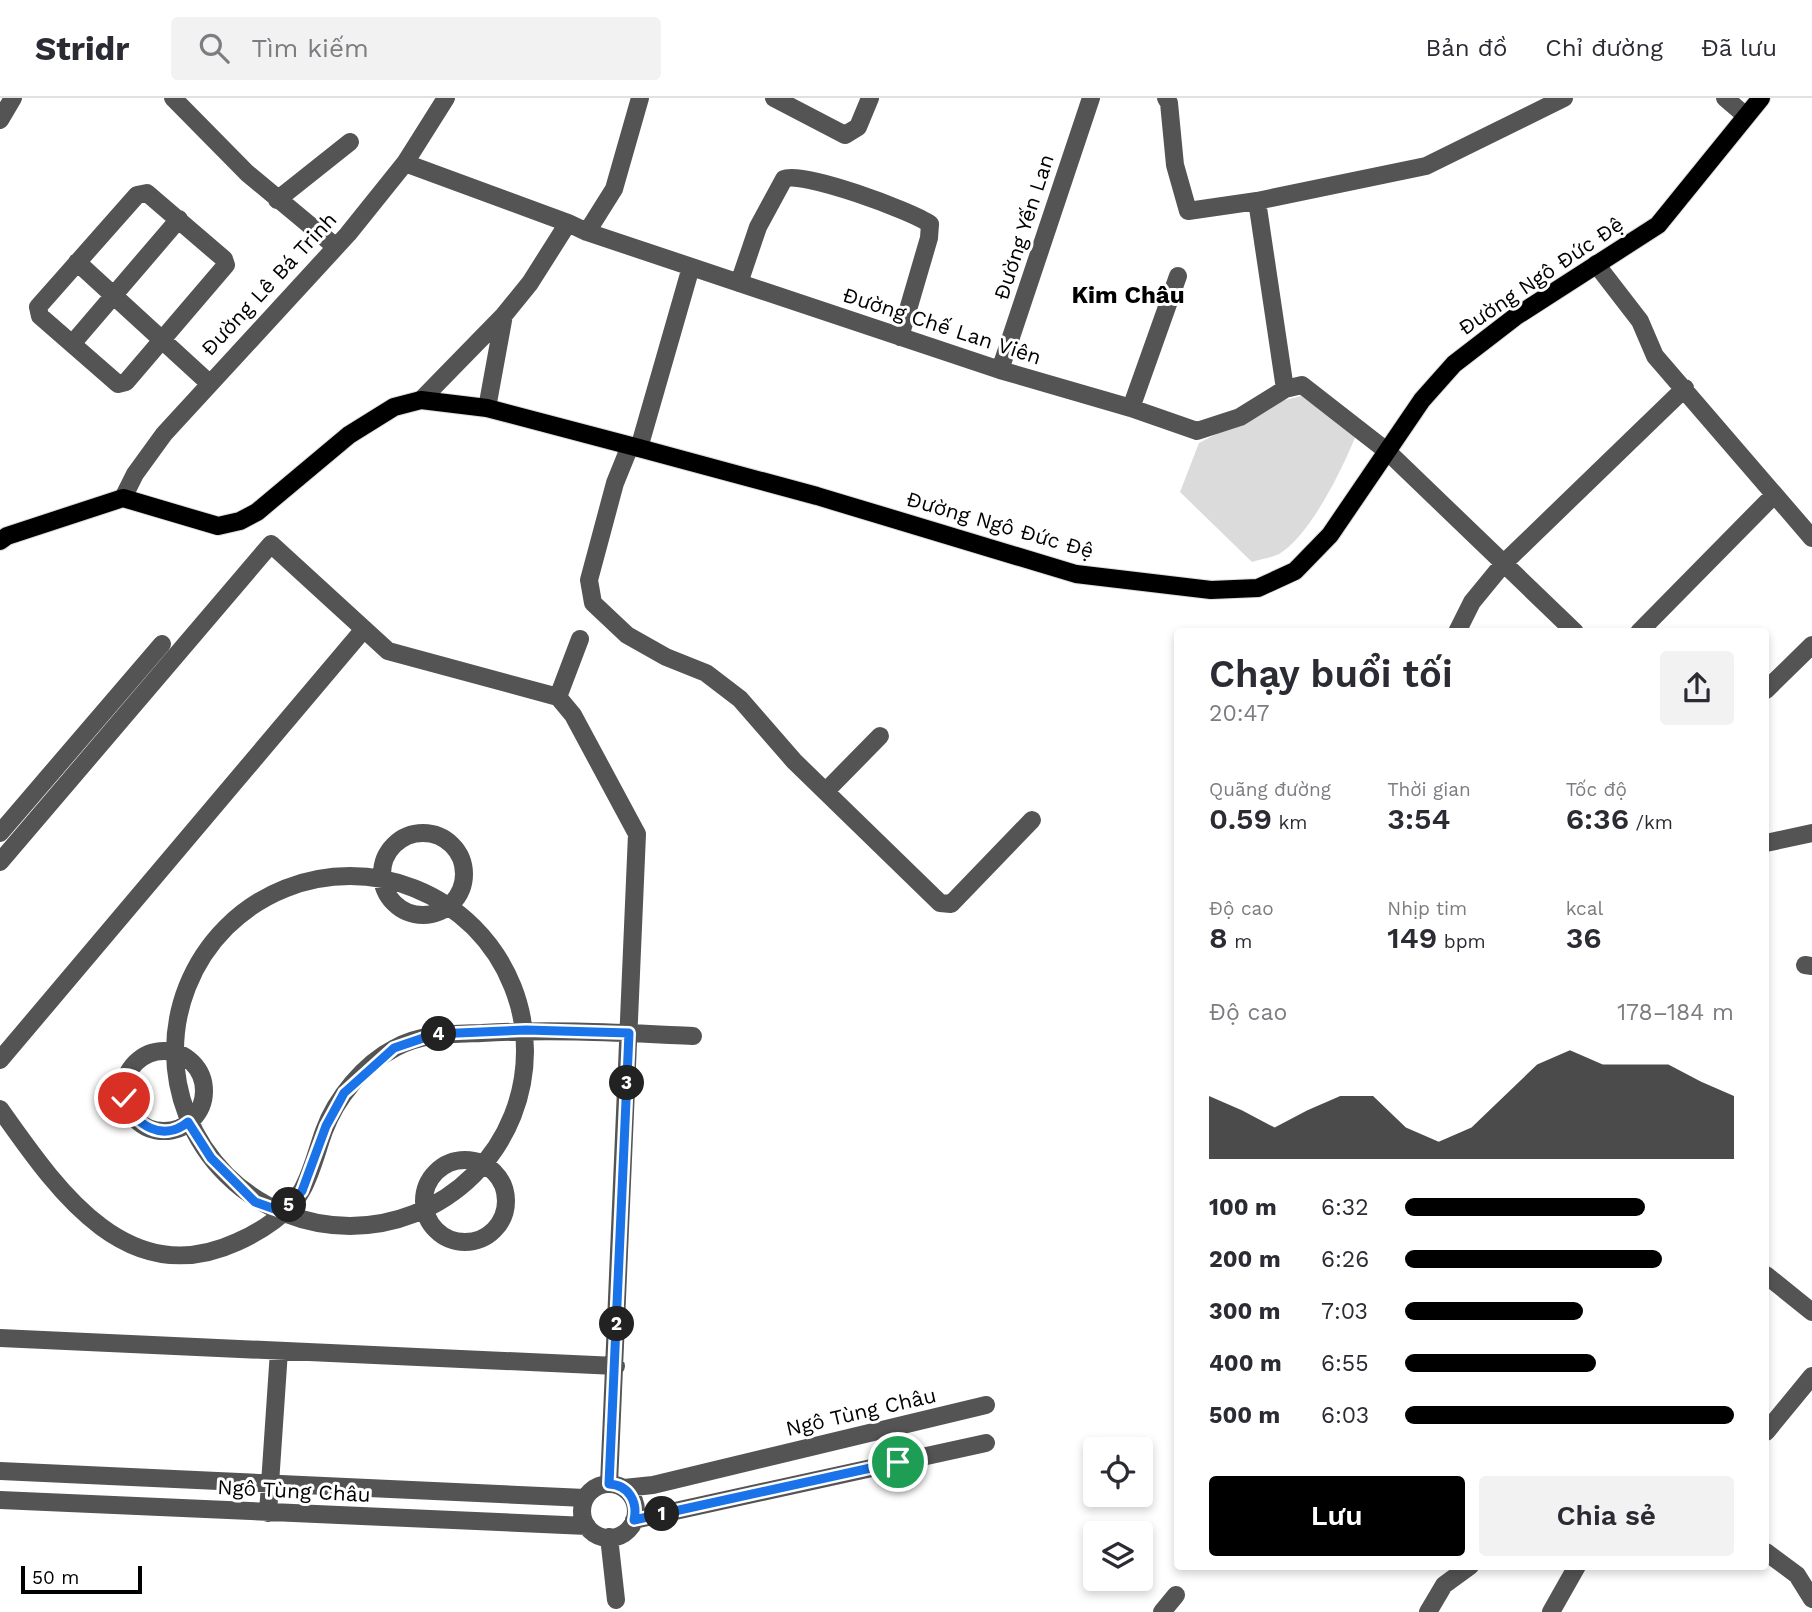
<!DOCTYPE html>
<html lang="vi">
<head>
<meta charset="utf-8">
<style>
	:root { --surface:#fff; --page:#f2f2f3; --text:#2b2b33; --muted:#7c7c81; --line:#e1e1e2; --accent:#000 }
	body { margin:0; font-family:"Work Sans",sans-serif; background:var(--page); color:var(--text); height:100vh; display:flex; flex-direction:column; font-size:26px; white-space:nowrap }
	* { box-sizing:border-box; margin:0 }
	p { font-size:23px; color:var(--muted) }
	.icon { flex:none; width:38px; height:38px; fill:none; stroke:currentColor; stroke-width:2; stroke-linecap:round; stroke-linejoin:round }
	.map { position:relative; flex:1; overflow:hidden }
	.sheet { position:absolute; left:1174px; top:530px; width:595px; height:942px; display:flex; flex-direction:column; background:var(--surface); border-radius:7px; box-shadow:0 4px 10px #0003 }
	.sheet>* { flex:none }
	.fabs { position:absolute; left:1083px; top:1339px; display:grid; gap:14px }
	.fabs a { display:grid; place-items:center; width:70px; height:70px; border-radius:7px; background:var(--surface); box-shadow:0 4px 10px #0003; font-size:35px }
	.scale { position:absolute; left:21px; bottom:18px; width:121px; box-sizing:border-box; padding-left:7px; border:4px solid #000; border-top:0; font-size:19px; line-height:24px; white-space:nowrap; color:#000; -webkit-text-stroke:5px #fff; paint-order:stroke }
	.pin { position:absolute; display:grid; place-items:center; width:60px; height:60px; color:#fff; margin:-30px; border:4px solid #fff; border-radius:50%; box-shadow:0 2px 7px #0007 }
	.km { position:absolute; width:35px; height:35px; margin:-18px; border-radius:50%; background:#222; color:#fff; font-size:19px; line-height:35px; text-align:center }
	.round { display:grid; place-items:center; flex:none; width:74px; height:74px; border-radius:7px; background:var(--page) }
	.headline { display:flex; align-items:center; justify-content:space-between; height:119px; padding:0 35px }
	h1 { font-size:38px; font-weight:600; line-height:52px }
	.metrics { display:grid; grid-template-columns:repeat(3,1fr); gap:10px; height:119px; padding:7px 35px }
	.metrics div { display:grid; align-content:center }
	.metrics b { font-size:30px; font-weight:600 }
	.metrics small { font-size:19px; font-weight:400 }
	.metrics p { font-size:19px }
	.chart { height:196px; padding:14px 35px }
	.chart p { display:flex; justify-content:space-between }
	.chart svg { width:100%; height:126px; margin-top:7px; fill:var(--accent); opacity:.7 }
	.action { display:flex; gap:14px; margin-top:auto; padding:14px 35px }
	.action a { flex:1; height:80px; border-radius:7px; background:var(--accent); color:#fff; font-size:28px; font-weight:600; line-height:80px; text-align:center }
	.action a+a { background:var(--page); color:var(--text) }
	ul { padding:0 35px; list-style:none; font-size:23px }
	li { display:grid; grid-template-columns:112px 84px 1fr; align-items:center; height:52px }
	li i { height:18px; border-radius:9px; background:var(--accent) }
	header { display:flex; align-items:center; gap:42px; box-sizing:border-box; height:98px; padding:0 35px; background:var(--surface); border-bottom:2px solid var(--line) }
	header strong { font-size:33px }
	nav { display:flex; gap:38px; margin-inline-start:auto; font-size:24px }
	.search { width:490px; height:63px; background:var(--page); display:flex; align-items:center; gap:18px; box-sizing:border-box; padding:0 24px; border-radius:7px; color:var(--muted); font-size:26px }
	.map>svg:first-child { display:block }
	.green { fill:#dbdbdb }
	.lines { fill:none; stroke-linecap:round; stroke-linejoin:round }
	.major-casing { stroke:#dbdbdb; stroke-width:20 }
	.minor { stroke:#545454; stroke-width:18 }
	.major { stroke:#000; stroke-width:18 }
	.route-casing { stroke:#fff; stroke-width:14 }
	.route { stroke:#1a73e8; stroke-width:9 }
	.labels { text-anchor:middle; stroke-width:6; stroke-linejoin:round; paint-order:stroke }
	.street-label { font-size:21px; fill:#000; stroke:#fff }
	.quarter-label { font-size:24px; font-weight:bold; fill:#000; stroke:#fff }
</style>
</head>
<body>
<header>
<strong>Stridr</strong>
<div class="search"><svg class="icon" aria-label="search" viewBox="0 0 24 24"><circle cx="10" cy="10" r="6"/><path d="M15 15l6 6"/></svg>Tìm kiếm</div>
<nav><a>Bản đồ</a><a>Chỉ đường</a><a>Đã lưu</a></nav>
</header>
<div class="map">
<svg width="1812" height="1514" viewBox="0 0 1812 1514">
	<rect width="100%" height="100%" fill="#fff"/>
	<path class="green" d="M1301 298 1356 337C1343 370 1310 438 1279 456 1271 460 1261 461 1252 464L1180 394 1199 345 1281 303Z"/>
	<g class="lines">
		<defs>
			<path id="major" d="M0 443 7 438 123 400 218 428 240 423 257 414 349 337 394 309 421 302 487 310 639 350 817 398 1076 476 1211 492 1258 490 1295 473 1330 437 1422 302 1454 266 1515 219 1658 127 1761 0"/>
		</defs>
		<use href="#major" class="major-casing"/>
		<path class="minor" d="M173 0 247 75 336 149
			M774 0 845 37 858 29 870 0
			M1166 0 1169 5 1175 67 1188 113 1257 103 1285 291
			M1725 0 1746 18
			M0 22 13 0
			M405 65 568 125
			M147 95 224 161 226 167 126 284 118 286 40 218 38 209 137 97Z
			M277 102 350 44
			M1257 103 1426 68 1564 0
			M587 134 614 91 640 0
			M77 164 209 285
			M1596 166 1640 223 1655 258 1812 440
			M739 185 758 129 784 81C801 72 912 113 930 126L929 140 900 239
			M72 246 179 121
			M1000 272 1091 0
			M421 302 504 217 530 185 568 125 587 134 1000 272 1131 310 1197 333 1240 319 1285 291 1302 287 1388 354 1575 534
			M487 310 504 217
			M1131 310 1178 178
			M630 348 615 385 589 482 593 505 627 537 666 559 706 575 740 601 794 663 940 805 951 806 1032 722
			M639 350 691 169
			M123 400 135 376 164 336 348 136 405 65 446 0
			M1457 534 1472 504 1504 465 1685 290
			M1639 534 1774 397
			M1766 592 1812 547
			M558 599 580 541
			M826 693 880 638
			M382 776a41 41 0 1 1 82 0a41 41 0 1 1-82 0Z
			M0 735 162 546
			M1766 745 1812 735
			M0 764 271 446 388 553 558 599 573 617 637 736 609 1386
			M175 953a175 175 0 1 1 350 0a175 175 0 1 1-350 0Z
			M1805 867 1812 868
			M124 993a40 40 0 1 1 80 0a40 40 0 1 1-80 0Z
			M0 962 364 531
			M0 1011C56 1090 126 1195 237 1144 260 1134 290 1115 302 1092 312 1074 317 1052 324 1033 336 1000 364 966 395 950 422 935 452 936 482 935 553 931 623 935 693 938
			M424 1103a41 41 0 1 1 82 0a41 41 0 1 1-82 0Z
			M1766 1177 1812 1214
			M0 1240 616 1268
			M1766 1334 1812 1278
			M0 1373 585 1400
			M582 1413a27 27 0 1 1 54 0a27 27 0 1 1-54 0Z
			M624 1390 653 1387 986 1307
			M0 1402 587 1428
			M268 1415 279 1253
			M634 1422 986 1345
			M609 1439 616 1502
			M1766 1454 1797 1477 1812 1501
			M1162 1514 1176 1497
			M1428 1514 1444 1487 1470 1468
			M1551 1514 1577 1468"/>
		<use href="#major" class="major"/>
	</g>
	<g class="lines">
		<defs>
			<path id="route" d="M124 1000C134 1027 163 1045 188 1024L211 1060 255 1104 283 1114 302 1093 326 1028 344 995 394 950 435 936 526 932 629 935 609 1386C629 1387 638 1404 634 1422L898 1364"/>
		</defs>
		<use href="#route" class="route-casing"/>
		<use href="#route" class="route"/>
	</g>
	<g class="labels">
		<g class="street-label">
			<text transform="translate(1024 129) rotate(-72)" y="7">Đường Yến Lan</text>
			<text transform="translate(1541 178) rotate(-34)" y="7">Đường Ngô Đức Đệ</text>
			<text transform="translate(269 186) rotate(-47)" y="7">Đường Lê Bá Trinh</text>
			<text transform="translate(942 228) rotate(18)" y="7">Đường Chế Lan Viên</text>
			<text transform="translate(1000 427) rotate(16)" y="7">Đường Ngô Đức Đệ</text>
			<text transform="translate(861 1314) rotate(-13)" y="7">Ngô Tùng Châu</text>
			<text transform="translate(294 1393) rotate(3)" y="7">Ngô Tùng Châu</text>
		</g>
		<g class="quarter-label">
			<text x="1128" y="205">Kim Châu</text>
		</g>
	</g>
</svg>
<div class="fabs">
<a><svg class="icon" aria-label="locate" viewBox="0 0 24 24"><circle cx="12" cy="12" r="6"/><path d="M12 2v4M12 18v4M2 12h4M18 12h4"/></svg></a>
<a><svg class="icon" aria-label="layers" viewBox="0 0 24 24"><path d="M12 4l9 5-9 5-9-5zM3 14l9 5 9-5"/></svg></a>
</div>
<div class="scale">50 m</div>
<div class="pin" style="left:898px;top:1364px;background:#1e9e55"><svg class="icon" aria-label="arrive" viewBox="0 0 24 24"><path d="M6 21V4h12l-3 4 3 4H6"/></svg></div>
<div class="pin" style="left:124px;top:1000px;background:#d93025"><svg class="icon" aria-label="check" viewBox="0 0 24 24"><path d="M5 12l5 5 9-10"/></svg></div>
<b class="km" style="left:662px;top:1416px">1</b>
<b class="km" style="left:617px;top:1226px">2</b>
<b class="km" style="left:627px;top:985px">3</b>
<b class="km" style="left:439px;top:936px">4</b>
<b class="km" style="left:289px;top:1107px">5</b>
<section class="sheet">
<div class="headline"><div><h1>Chạy buổi tối</h1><p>20:47</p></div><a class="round"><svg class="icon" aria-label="share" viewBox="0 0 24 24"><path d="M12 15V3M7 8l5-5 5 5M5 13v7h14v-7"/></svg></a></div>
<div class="metrics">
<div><p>Quãng đường</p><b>0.59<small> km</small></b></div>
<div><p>Thời gian</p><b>3:54</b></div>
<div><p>Tốc độ</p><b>6:36<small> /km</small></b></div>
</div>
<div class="metrics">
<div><p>Độ cao</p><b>8<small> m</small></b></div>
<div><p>Nhịp tim</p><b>149<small> bpm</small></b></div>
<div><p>kcal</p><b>36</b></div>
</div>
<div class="chart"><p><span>Độ cao</span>178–184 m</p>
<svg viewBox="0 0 160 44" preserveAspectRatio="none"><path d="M0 44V22L10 27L20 33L30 27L40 22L50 22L60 33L70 38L80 33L90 22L100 11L110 6L120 11L130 11L140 11L150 17L160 22V44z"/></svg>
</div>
<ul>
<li><b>100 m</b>6:32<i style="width:73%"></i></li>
<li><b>200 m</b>6:26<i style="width:78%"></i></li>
<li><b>300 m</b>7:03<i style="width:54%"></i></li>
<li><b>400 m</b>6:55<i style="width:58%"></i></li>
<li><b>500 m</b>6:03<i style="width:100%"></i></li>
</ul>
<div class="action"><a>Lưu</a><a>Chia sẻ</a></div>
</section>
</div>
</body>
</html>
